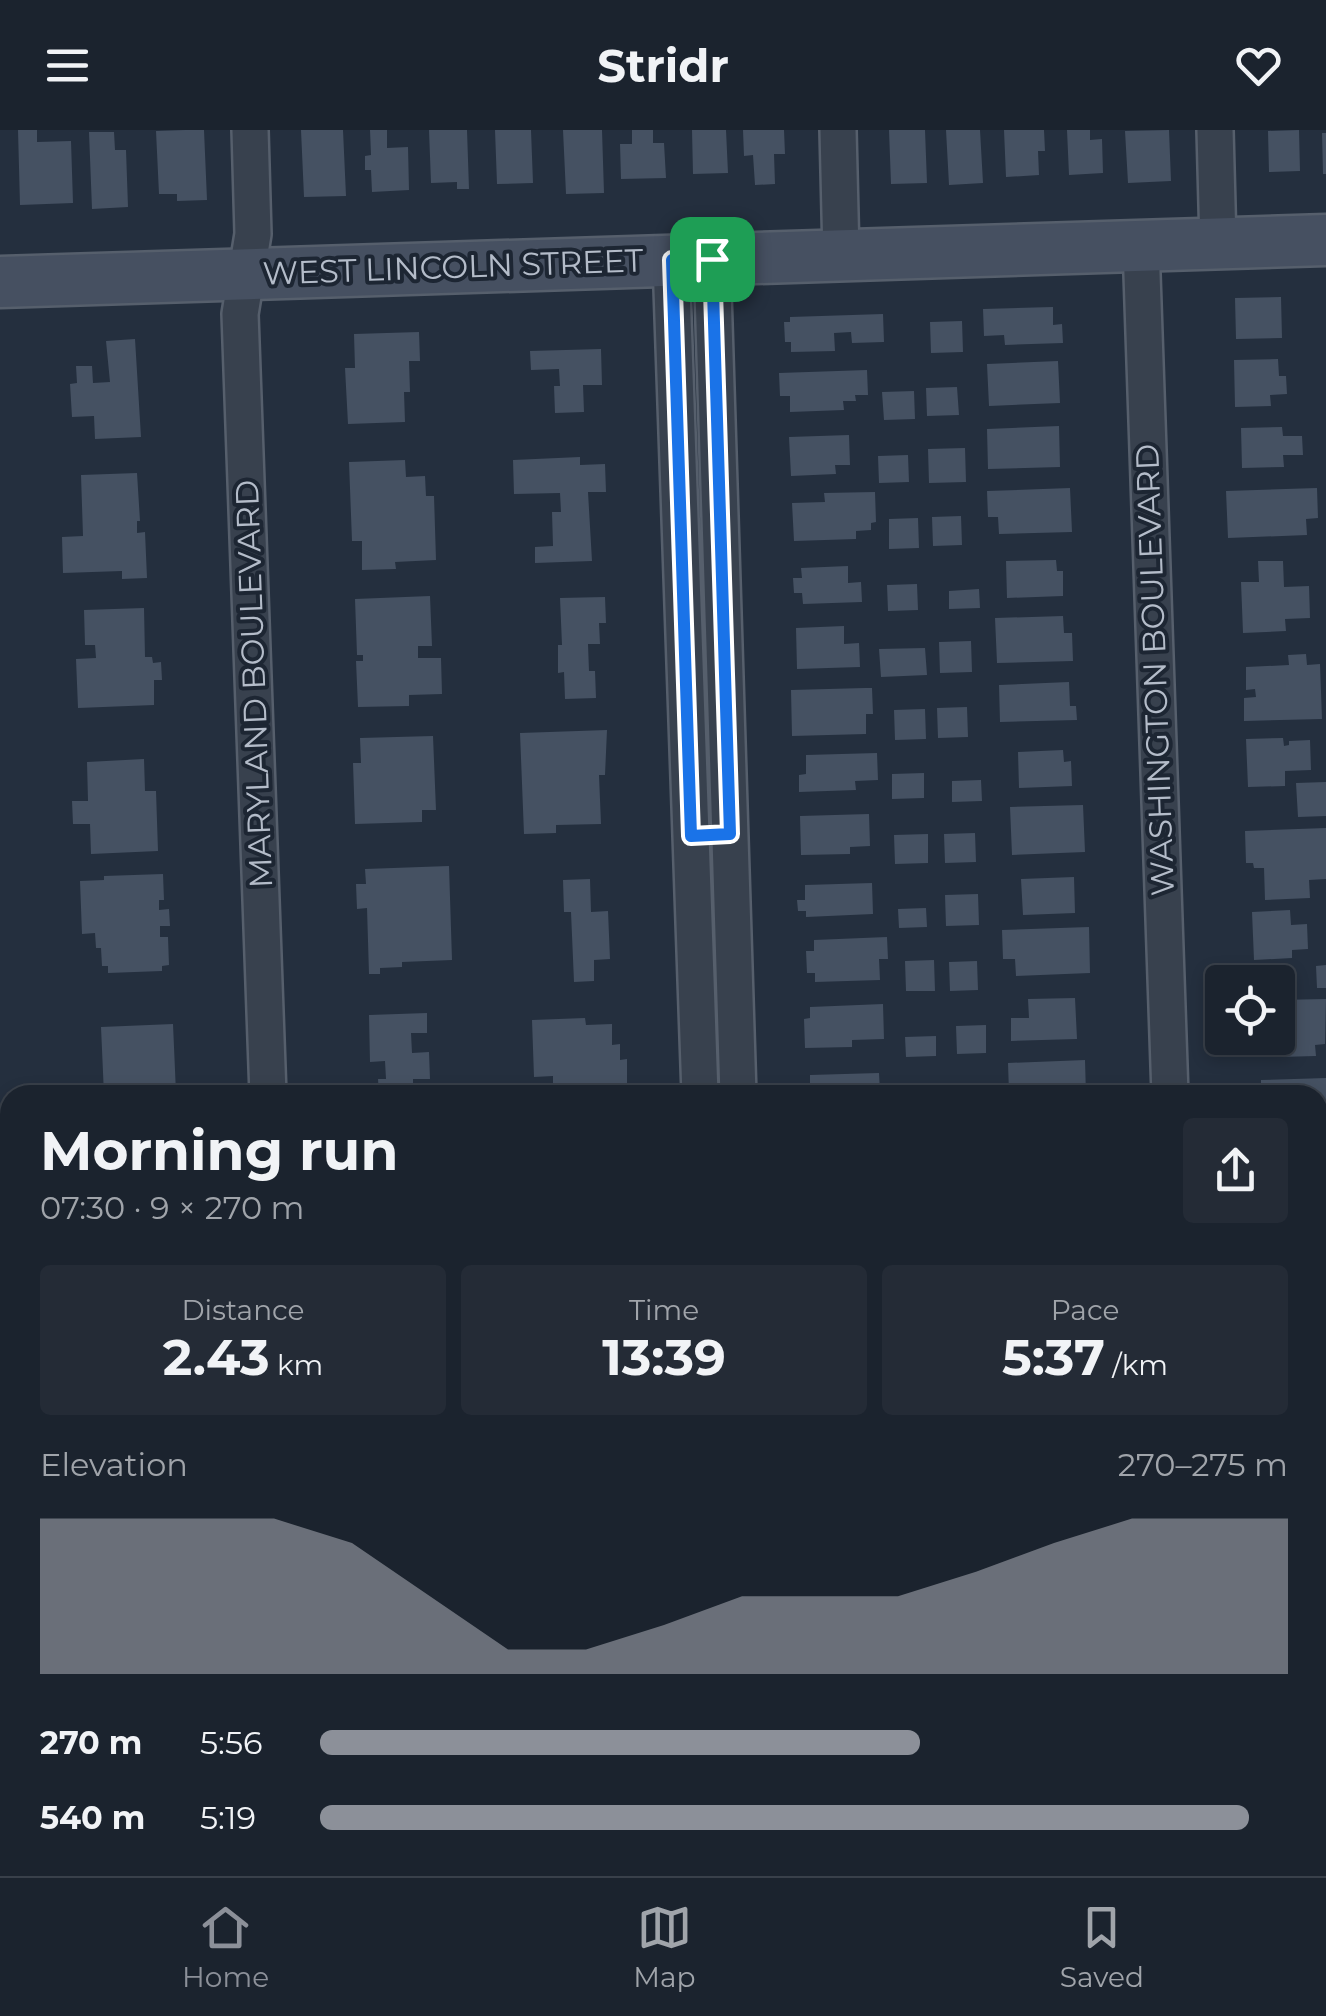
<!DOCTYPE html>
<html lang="en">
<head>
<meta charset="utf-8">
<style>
	:root { --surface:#1b232e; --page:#242b36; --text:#f1f3f6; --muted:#a0a4aa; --line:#39404a; --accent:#8c9099 }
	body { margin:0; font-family:Montserrat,sans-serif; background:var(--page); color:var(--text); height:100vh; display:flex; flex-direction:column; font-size:38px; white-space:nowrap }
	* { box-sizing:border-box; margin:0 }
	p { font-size:32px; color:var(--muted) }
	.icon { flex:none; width:55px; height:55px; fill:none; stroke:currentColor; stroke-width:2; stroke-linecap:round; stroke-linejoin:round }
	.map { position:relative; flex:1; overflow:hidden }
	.side { position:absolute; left:0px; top:955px; width:1328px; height:792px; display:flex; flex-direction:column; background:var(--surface); border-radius:30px 30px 0 0; box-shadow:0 5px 15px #0003,0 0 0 2px var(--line) }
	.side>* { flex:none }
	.tools { position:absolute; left:1205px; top:835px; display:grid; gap:20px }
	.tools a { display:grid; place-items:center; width:90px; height:90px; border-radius:10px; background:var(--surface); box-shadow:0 5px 15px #0003,0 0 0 2px var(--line); font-size:50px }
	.pin { position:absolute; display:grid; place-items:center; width:85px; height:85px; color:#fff; margin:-42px; border-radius:20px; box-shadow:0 5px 15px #0006 }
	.round { display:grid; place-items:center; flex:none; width:105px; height:105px; border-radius:10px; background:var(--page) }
	.headline { display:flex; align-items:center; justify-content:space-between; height:170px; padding:0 40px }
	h1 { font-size:55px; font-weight:700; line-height:75px }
	.figures { display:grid; grid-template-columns:repeat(3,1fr); gap:15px; height:170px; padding:10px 40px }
	.figures div { display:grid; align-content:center; border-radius:10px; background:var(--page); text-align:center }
	.figures b { font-size:50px; font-weight:700 }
	.figures small { font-size:28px; font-weight:400 }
	.figures p { font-size:28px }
	.chart { height:280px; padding:20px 40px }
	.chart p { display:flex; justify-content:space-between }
	.chart svg { width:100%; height:180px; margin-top:10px; fill:var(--accent); opacity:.7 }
	ul { padding:0 40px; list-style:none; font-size:32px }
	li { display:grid; grid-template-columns:160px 120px 1fr; align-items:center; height:75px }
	li i { height:25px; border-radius:12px; background:var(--accent) }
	header { display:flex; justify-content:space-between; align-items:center; height:130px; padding:0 40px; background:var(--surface); font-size:45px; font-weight:700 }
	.tab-bar { display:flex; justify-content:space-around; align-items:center; height:140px; border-top:2px solid var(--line); background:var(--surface); font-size:28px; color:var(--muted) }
	.tab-bar a { display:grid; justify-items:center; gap:5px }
	.tab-bar .selected { color:var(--accent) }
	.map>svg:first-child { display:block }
	.building { fill:#455162 }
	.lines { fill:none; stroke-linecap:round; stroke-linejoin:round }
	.street-casing { stroke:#565f6c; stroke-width:40 }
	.secondary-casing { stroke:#565f6c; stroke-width:55 }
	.street { stroke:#38414e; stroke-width:35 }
	.secondary { stroke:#465061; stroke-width:50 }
	.route-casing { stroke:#fff; stroke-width:20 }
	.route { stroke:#1a73e8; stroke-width:12 }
	.labels { text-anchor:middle; stroke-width:8; stroke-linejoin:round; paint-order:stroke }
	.street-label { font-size:32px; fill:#b4bcc9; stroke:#1d2633 }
</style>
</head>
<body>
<header><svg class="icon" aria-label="menu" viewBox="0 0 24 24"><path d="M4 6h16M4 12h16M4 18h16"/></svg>Stridr<svg class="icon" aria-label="heart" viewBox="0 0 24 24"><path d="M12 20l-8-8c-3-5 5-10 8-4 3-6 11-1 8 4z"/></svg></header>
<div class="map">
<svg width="1326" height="1746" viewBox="0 0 1326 1746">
	<rect width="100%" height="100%" fill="#242f3e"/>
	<path class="building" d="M18 0H37V12L71 11 73 73 20 75Z
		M185 0H204L207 70 177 71V64H159L156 1Z
		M301 0H343L346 66 304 67Z
		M370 0H387V18L408 17 409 60 372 62 371 40H365V26L371 25Z
		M429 0H467L469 59H457V52L431 53Z
		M495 0H531L533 53 497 54Z
		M563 0H602L604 63 566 64Z
		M632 0H653V13H664L666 48 621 49 620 14H632Z
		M692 0H726L728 43 693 44Z
		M743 0H784L785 24H774L775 54 755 55 753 25 744 26Z
		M889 0H925L927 53 891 54Z
		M946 0H980L983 53 949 55Z
		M1004 0H1044L1045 21H1038L1039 45 1006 47Z
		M1067 0H1090V10L1102 9 1103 43 1069 45Z
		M1169 0 1171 51 1128 53 1125 1Z
		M1299 0 1300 41 1269 42 1268 1Z
		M89 2H114L115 20H126L128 77 92 79Z
		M1322 3H1326V44H1323Z
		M1281 167 1282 208 1236 209 1235 168Z
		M1053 177V195L1062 194 1063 213 1005 215 1004 205 984 206 983 179Z
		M883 184 884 212 852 213 851 202 834 203 835 221 791 222V212H785L784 192H790V187Z
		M962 191 963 222 931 223 930 192Z
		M419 202 420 231H409L410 262H404L405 292 348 294 345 238H355L354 204Z
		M135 209 141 307 95 309 94 286 72 287 70 254 77 253 76 236H92L93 253 110 252 106 211Z
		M601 219 602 255H583L584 282 555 283 554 256H560L559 239 531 240 530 221Z
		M1278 229 1279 246H1286L1287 264 1270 265 1271 276 1235 277 1234 230Z
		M1058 231 1060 273 989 276 987 234Z
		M867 240 868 265H855L856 271H843L844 280 790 282V266H780L779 243Z
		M957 257 959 285 927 286 926 258Z
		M914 261 915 289 884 290 882 262Z
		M1059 296 1060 337 988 339 987 299Z
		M1282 297 1283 306H1302L1303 325H1283L1284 337 1242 338 1241 298Z
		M849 305 850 335H835L836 344 791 346 789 307Z
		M965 318 966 352 929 353 928 319Z
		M908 325 909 352 879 353 878 326Z
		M580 327V335L605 334 606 362H588L592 431 535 433V417L553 416 552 382H561L560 363 514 364 513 330Z
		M405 330 406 347 425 346 426 366H434L436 430 395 432 396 439 362 440V411H352L349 332Z
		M137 343 140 391H137V403L145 402 147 448 122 449V441L63 443 62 407 83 406 81 345Z
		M1070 358 1072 402 999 404 998 387H988L987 361Z
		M1317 358 1318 388 1306 389 1307 405 1228 408 1226 361Z
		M875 362 876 392 871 393V400L856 401V409L794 411 792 373 825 372 824 363Z
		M961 386 962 415 933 416 932 387Z
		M918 388 919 418 889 419V389Z
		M1056 430 1057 441H1063V466L1007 468 1006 431Z
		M1258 431H1283L1284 457 1309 456 1310 488 1285 489 1286 501 1243 503 1241 452H1259Z
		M848 436V453L861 452 862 472 803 474 802 463H794L793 448H802L801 438Z
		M917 454 918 480 888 481 887 455Z
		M979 459 980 478 949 479V461Z
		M430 466 432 516H418V528H441L442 564 409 565V576L358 577 356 531H363V525H357L355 469Z
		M605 467 606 493H599L600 514H588L589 541H595L596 568 565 569 564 542 558 543V515H562L560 468Z
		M144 478 145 527H152L153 533 161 532 162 550H154V575L78 578 76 529 96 528 95 515H85L84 480Z
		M1063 486 1064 503H1072L1073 531 997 533 995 488Z
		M844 496V514L859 513 860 537 797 539 796 498Z
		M971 511 972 542 940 543 939 512Z
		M925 518 927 545 881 547 879 519Z
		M1306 524 1307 535 1320 534 1322 589 1244 591V568L1256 567 1255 559 1246 560V537L1289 535 1288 525Z
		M1069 552 1070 576H1076L1077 590 1000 592 999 555Z
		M865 558H872L873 584H866V604L792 606 791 560Z
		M967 577 968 607 938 608 937 578Z
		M925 579 926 609 895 610 894 580Z
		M607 600 605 645H599L601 694 556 695V703L524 704 520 603Z
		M433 606 436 680H422V692L355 694 353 633H361L360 608Z
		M1283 608 1284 616 1289 615V611L1310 610 1311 640 1285 641V656L1248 657 1246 609Z
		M1063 620 1064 632 1071 631 1072 656 1019 658 1018 622Z
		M877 623 878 650 855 651 856 660 799 662V645L806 644V625Z
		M144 629 145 661H156L158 721 91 724 90 694H73L72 671H88L87 632Z
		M924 643V668L892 669V644Z
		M981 650 982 671 952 672V651Z
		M1326 652V686L1298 687 1296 653Z
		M1083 675 1085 722 1012 725 1010 677Z
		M869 684 870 716 850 717V724L801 725 800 686Z
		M1326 698V749L1309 750 1310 768 1265 770 1264 738H1254L1253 733H1246L1245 701Z
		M975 703 976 732 945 733 944 704Z
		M928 704V733L895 734 894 705Z
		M449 736 452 830 402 832V837L380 838V844H369L367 778 357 779 356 754H366L365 739Z
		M163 744 164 770H159V780L169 779 170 796H160V807H168L169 835 162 836V841L108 843V836H102L101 818H96L95 803 82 804 80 751 104 750V746Z
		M1074 747 1075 783 1023 785 1021 749Z
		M590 749 591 782 608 781 610 829 594 830V851L574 852 571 782H564L563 750Z
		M872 753 873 784 806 787V781H798L797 770H805V755Z
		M978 764 979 795 946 796 945 765Z
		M926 778 927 797 899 798 898 779Z
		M1290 780 1291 795 1307 794 1308 819 1292 820V828L1254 830 1252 782Z
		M1089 797 1090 843 1016 846 1015 829H1003L1002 800Z
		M887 807 888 829H879L880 850 815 852V843H807L806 821H814V810Z
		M934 830 935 861H906L905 831Z
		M977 831 978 860 950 861 949 832Z
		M1326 835V858H1317L1316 836Z
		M1075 868 1077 909 1011 911V888H1029L1028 869Z
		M1326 869 1325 914 1315 915 1316 926 1280 927V916H1260L1259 908H1278V870Z
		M883 874 884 909 852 910V917L805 918 804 889 810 888V877Z
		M427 883V903H411L412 923 429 922 430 949H413V965H379L378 949H386L385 931 370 932 369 885Z
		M585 888 586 895 612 894V915L620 914V930L627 929V955H621V965H553V946L534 947 532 890Z
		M173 894 176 963 104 965 101 897Z
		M986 895V923L957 924 956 896Z
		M936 906V926L906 927 905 907Z
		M1085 930 1086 965 1009 963 1008 933Z
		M879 943 880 962 810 965V945Z
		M1326 948V999H1322V1010H1318V965H1261V950Z
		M983 955V965H955L954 956Z
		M937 959V965H906V960Z
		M1318 1047H1326V1078H1318Z
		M1318 1228H1326V1279H1320L1318 1268Z
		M1318 1301H1326V1345L1318 1346Z
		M1326 1368V1418L1318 1419V1369Z
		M0 1409H8L9 1445H0Z
		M1318 1440H1326V1481H1318Z
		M0 1498H10V1581H0Z
		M1318 1509H1326V1546L1318 1547Z
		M1318 1577H1326V1620H1318Z
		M0 1615H10V1666L0 1667Z
		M1326 1644V1686H1318V1645Z
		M1326 1707V1743L1286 1744V1738H1318V1708Z
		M9 1718V1737H0V1719Z
		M75 1738H113V1746H75Z
		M481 1738H516V1744L481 1745Z
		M916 1738H945L946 1745 916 1746Z"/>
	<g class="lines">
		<defs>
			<path id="street" d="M250 0 253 104 240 184 268 965
				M838 0 841 125
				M1215 0 1218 113
				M1141 115 1170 965
				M712 129 738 965
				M671 130 700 965
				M1318 1156H1326
				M0 1200 10 1199
				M296 1738V1746
				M726 1738 727 1746
				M767 1738V1746
				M1196 1738 1197 1746"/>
			<path id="secondary" d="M0 152 1326 110"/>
		</defs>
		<use href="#street" class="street-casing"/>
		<use href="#secondary" class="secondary-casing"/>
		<use href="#street" class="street"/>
		<use href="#secondary" class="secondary"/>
	</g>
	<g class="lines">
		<defs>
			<path id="route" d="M712 129 730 704 691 706 672 130Z"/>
		</defs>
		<use href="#route" class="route-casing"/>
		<use href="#route" class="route"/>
	</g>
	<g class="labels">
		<g class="street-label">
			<text transform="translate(453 137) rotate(-2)" y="11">WEST LINCOLN STREET</text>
			<text transform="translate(1155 540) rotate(-92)" y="11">WASHINGTON BOULEVARD</text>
			<text transform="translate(254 554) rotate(-92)" y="11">MARYLAND BOULEVARD</text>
		</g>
	</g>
</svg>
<div class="tools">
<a><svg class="icon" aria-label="locate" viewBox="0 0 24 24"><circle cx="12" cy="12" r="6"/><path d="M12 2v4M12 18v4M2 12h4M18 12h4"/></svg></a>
</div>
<div class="pin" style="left:712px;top:129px;background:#1e9e55"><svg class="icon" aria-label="arrive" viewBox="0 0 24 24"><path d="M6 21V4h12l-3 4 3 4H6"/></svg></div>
<section class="side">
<div class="headline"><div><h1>Morning run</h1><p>07:30 · 9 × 270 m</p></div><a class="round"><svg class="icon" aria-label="share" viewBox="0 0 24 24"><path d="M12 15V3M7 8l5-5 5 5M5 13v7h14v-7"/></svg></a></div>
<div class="figures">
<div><p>Distance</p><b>2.43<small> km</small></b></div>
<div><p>Time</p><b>13:39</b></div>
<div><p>Pace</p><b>5:37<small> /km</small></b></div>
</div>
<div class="chart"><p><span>Elevation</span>270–275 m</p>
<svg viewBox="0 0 160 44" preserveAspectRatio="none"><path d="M0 44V6L10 6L20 6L30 6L40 12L50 25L60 38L70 38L80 32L90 25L100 25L110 25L120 19L130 12L140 6L150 6L160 6V44z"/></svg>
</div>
<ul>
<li><b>270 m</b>5:56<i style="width:62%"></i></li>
<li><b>540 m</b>5:19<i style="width:96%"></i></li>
</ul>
</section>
</div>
<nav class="tab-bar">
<a class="selected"><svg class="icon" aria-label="home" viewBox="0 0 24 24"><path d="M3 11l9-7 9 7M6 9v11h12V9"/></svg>Home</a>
<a><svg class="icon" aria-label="map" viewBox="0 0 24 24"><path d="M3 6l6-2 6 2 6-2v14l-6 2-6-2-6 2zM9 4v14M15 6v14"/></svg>Map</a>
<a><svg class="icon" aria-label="saved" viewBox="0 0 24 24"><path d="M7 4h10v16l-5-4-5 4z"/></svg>Saved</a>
</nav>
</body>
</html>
